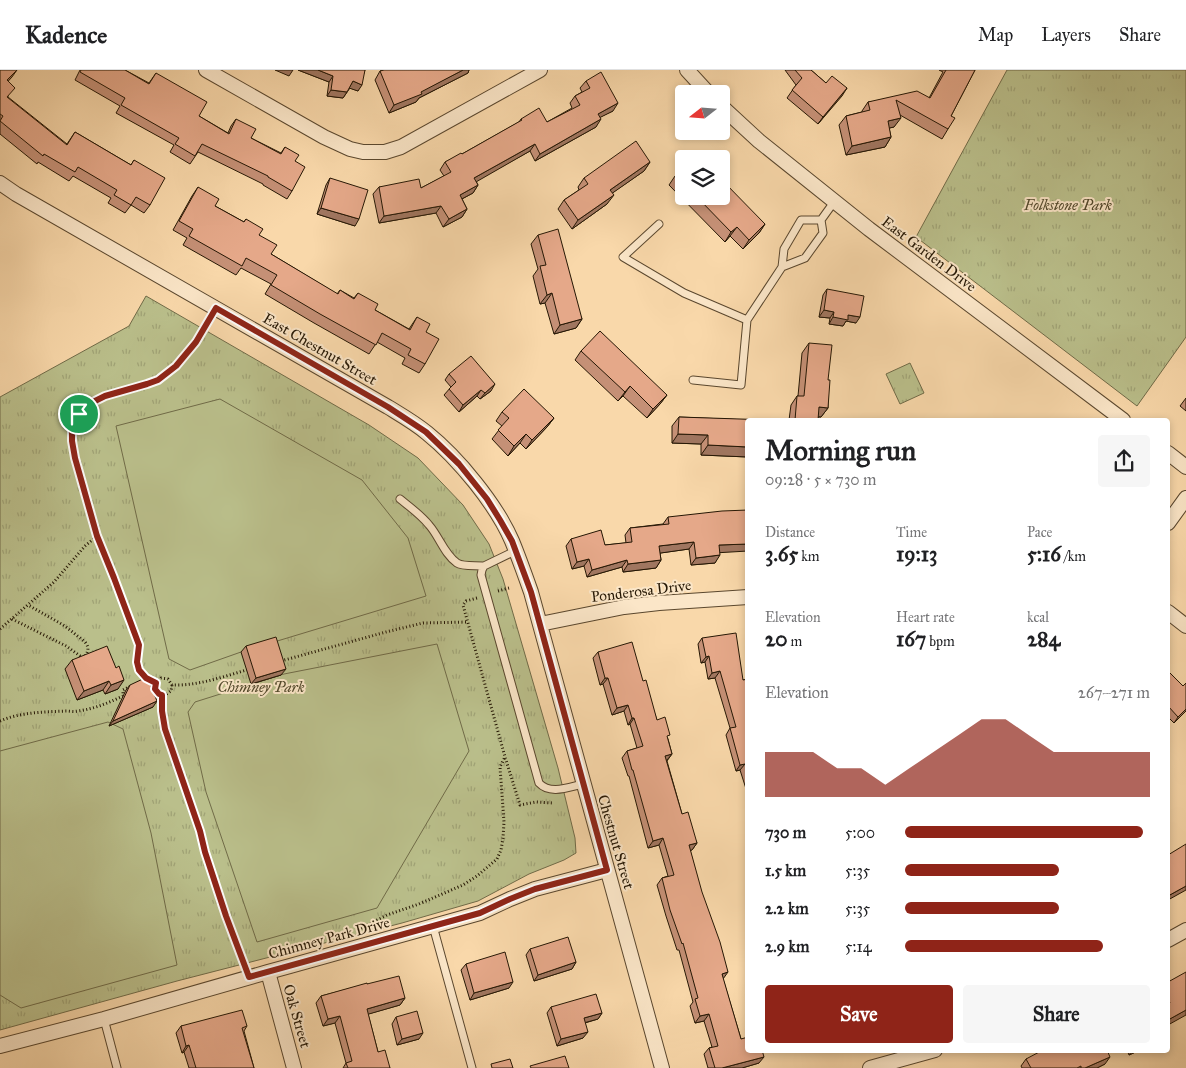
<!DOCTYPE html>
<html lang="en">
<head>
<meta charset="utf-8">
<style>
	:root { --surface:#fff; --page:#f6f6f6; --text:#202124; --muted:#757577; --line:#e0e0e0; --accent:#8f2418 }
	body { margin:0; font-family:"IM FELL Great Primer",serif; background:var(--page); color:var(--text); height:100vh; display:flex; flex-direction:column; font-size:19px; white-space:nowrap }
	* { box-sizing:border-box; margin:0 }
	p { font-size:16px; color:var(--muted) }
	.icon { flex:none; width:28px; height:28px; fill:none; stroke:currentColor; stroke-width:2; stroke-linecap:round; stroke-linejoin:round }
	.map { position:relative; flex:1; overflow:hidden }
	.details { position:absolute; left:745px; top:348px; width:425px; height:635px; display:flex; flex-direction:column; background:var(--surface); border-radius:5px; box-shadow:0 2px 8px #0003 }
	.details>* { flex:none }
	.needle { width:32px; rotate:253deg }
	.fabs { position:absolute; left:675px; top:15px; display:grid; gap:10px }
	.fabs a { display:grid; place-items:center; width:55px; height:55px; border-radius:5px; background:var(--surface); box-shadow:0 2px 8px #0003; font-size:25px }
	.pin { position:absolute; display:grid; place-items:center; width:42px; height:42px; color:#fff; margin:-21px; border:2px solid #fff; border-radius:50%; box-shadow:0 1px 5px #0007 }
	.round { display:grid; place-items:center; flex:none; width:52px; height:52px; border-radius:5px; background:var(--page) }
	.summary { display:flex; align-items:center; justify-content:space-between; height:85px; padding:0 20px }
	h1 { font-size:28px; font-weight:700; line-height:38px }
	.figures { display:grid; grid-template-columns:repeat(3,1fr); gap:8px; height:85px; padding:5px 20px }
	.figures div { display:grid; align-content:center }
	.figures b { font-size:21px; font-weight:700 }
	.figures small { font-size:14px; font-weight:400 }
	.figures p { font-size:14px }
	.chart { height:140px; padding:10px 20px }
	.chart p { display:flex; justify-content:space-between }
	.chart svg { width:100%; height:90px; margin-top:5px; fill:var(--accent); opacity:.7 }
	.cta { display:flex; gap:10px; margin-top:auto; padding:10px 20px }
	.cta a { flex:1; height:58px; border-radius:5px; background:var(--accent); color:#fff; font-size:20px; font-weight:700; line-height:58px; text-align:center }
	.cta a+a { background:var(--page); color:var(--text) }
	ul { padding:0 20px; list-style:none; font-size:16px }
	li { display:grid; grid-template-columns:80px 60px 1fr; align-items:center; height:38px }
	li i { height:12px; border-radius:6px; background:var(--accent) }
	header { display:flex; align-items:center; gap:30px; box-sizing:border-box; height:70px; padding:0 25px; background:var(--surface); border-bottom:1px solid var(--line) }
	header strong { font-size:24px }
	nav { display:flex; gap:28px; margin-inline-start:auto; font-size:18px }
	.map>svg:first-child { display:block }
	.grass { fill:url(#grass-tufts); stroke:#706b48 }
	.pitch { fill:#babf8b; stroke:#706b48 }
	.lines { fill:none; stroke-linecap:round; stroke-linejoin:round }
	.service-casing { stroke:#5a472e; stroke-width:9 }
	.minor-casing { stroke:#5a472e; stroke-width:16 }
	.path { stroke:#251704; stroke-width:3; stroke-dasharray:1 2.5; stroke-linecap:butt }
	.service { stroke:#fbe6c8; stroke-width:7 }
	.minor { stroke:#fbe6c8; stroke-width:14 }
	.wall { fill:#c59076; stroke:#251704 }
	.shaded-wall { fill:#a07660; stroke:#251704 }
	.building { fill:#e5a889; stroke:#251704 }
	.route-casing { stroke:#fff; stroke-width:10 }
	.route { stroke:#8f2418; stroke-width:6 }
	.labels { text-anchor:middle; stroke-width:4; stroke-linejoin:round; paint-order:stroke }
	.park-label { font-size:15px; font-style:italic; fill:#52492c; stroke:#fbe6c8 }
	.street-label { font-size:15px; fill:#251704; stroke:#fbe6c8 }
</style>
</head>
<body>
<header>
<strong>Kadence</strong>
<nav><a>Map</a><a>Layers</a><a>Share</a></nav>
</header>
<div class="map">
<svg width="1186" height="998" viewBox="0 0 1186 998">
	<defs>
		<pattern id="grass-tufts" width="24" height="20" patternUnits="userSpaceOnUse" patternTransform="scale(1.25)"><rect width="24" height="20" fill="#babf8b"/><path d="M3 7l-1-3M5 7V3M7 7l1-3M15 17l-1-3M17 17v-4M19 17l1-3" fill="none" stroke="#a0a376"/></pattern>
	</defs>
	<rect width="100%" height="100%" fill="#f9d8aa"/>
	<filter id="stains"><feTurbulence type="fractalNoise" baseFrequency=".004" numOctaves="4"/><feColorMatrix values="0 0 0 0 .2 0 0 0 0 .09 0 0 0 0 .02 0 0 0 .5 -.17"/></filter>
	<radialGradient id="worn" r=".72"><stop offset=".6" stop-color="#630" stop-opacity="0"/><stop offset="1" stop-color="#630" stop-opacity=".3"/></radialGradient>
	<path class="grass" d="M1007 0H1186V267L1137 336 916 167Z
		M146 226 369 355 418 388 463 435 489 474 503 509 558 698 575 768 576 783 564 790 529 804 478 831 402 853 177 911 0 960V327L129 256Z
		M910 293 924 323 900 334 886 304Z"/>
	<path class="pitch" d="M220 329 362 410 408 468 426 526 241 582 190 600 169 589 116 356Z
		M437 574 469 681 377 838 257 872 206 722 188 642 195 632 284 604Z
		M108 652 123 659 151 763 177 895 21 938 0 925V681Z"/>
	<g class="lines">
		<defs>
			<path id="service" d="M821 150H801L784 179 782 197 805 188 823 163 821 150 834 132
				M659 154 623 187 684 223 747 250 782 197
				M693 310 741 315 747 250
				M400 429C410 437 421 445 429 455 439 466 444 484 457 493 463 497 476 495 484 496
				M515 481 484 496 482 500 481 505 539 713C550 725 569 717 583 714
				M433 856 472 998
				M104 949 117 998"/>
			<path id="minor" d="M206 0 324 67 350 79 363 82H385L401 77 540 0
				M687 0 709 24
				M721 36 759 71 869 159 1123 350
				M0 113 16 124 388 337C401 345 415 353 427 363 458 388 496 434 512 471 519 488 525 505 531 522L662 998
				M1168 383 1186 397
				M1168 453 1186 428
				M1168 542 1186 556
				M540 554 624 537 659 533 748 527
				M1168 870 1186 860
				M268 902 294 998
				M0 976 104 949 268 902 290 896 480 843 510 829 535 819 607 800
				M870 998 935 980"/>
		</defs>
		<use href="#service" class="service-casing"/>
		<use href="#minor" class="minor-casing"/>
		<path class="path" d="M498 521 509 518
			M477 528 466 531 463 535 505 687 520 735 536 732 554 733
			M12 549 66 576 83 588C88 583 90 578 85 572L65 556 28 535
			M0 559 54 512 85 476 97 466
			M281 591 386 562 423 553 468 552
			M156 613 146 608 139 600 137 592 139 575 114 508 97 466 75 388 72 371V361L75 351 79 344 85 337 95 331 105 326 147 314 158 310 176 296 196 272 209 250
			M172 615 171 621 165 625 159 624 155 619 156 613 161 608 168 609 172 615C199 616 225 606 250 599
			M162 625 161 641 165 659 200 761 205 782 226 846 245 895
			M0 651C21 642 44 642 66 641 70 641 74 642 78 641 94 639 108 633 123 626V620L132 615
			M358 860 387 845 419 834 463 815 477 806 497 789 501 780 503 768 504 752 500 697 505 687"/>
		<use href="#service" class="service"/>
		<use href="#minor" class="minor"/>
	</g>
	<path class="wall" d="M0 0 12 7 8 11V27L67 74 75 62 131 95 134 90 150 135 144 143 131 135 125 143 108 133 111 128 73 106 69 111 38 92 37 94 0 64Z
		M80 0H125L149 13 156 3 199 46 228 63 231 56 236 49 251 68 281 83 285 77 295 91 292 121 287 129 263 115V114L198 82 190 94 170 82 174 75 116 43 120 36 75 10Z
		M298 0H365L358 21 350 18 343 28 327 26 329 12Z
		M384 0H469L468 3 419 28 416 32 389 43 375 10 380 1Z
		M785 0H811L826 13 847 18 818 54 787 28 796 15Z
		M939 0H975L951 46 948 59 942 69 900 45 894 57 889 58 891 67 885 77 846 85 839 55 846 46 862 42V41L868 32 929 28 943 2Z
		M586 11 613 41 600 47 596 57 535 91 530 81 476 111 478 115 473 123 462 129 467 139 462 147 443 157 436 143 379 153 373 124 379 117 421 118 444 106 440 100 445 92 462 84 519 52 521 49 547 52 572 38 570 33 575 26 582 22 580 18Z
		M650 92 644 101 612 123 607 134 572 159 558 139 564 130 579 120 578 117 584 108Z
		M684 97V126H721L765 154 759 163 743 179 730 166 725 172 669 115 675 106Z
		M330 108 355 156 317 144 326 115Z
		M198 117 215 136 244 152 246 149 259 165 271 184 337 224 340 220 354 228 358 223 375 240 409 259 417 247 426 262 425 294 419 303 402 294 405 288 377 272 369 284 314 253 265 224 271 214 241 198 236 205 183 175 187 168 173 160 192 126Z
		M538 165 582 249 576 258 554 264 545 233 540 234 533 206 538 199 531 174Z
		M827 219 856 253 846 251 843 256 829 254 830 248 819 247 823 225Z
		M809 273 828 310V338L821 347H818V350H789L791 335 797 326H798L802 283Z
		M581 281 667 325 660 334 647 348 623 326 618 331 575 290Z
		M449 304 491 321 480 329 477 326 459 342 444 325 451 317 445 310Z
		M1186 328V341L1180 336Z
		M502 342 554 348 547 357 526 379 520 373 508 386 492 369 502 356 496 351Z
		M679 347 748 350V387L701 385V374L672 373V356Z
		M668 447 720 482 715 493 691 495 689 479 660 483 661 490 656 498 623 502 622 497 587 507 584 496 572 499 566 476 571 469 605 475 626 473 625 465 630 458 663 454Z
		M702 568 743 610 748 609V725L740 700 736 701 726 665 730 658 715 608 708 609 705 592 701 593 698 574Z
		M246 576 281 605 251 614 241 582Z
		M598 582 643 611 657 650 668 669 672 684 667 691 682 744 697 773 692 780H690L723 909 741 969 759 993 742 998H708L704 984 709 978 712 977 704 951 695 953 690 936 693 932 679 880H677L666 846 657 815 662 808 668 806 659 775 648 778 629 706H628L622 688 627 681 637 678 630 654 628 655 624 641 612 645 603 614 600 615 593 588Z
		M72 590 116 598 118 619 105 624 103 620 77 630 65 599Z
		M1168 601 1183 616 1186 613V641L1174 653 1168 647Z
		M130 615 153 637 109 656 126 620Z
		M530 879 576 892 572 899 534 911 526 885Z
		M466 894 509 918 470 930 461 900Z
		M367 914 405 928 400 935 368 944 378 982 390 998H343L346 993 335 953 323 956 316 933 321 926Z
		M551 937 602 943 598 949 585 953 583 968 557 976 547 943Z
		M396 947 419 969 397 975 392 954Z
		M181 956H247L244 961 254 998H189L184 982 182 983 176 963Z
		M1127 980H1140L1129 985Z
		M1060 982 1105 994 1097 998H1022L1021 996 1026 989Z"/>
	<path class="shaded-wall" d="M17 0 12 7 2 18 7 10Z
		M275 0H293L289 6Z
		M298 0H318L333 6 329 12Z
		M463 0H469L468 3 419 28 416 32 389 43 394 35Z
		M353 11 362 15 358 21 349 18Z
		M847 18 842 26 818 54 823 47Z
		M331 20 347 22 343 28 327 26Z
		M618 33 613 41 593 51 598 44Z
		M901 48 894 57 881 60 888 51Z
		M601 49 596 57 535 91 540 84Z
		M891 67 885 77 846 85 852 76Z
		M535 74 530 81 469 116 474 108Z
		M650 92 644 101 604 129 610 120Z
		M478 115 473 123 454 133 460 125Z
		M614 125 607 134 572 159 578 150Z
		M441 136 436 143 379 153 384 146Z
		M321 138 359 149 355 156 317 144Z
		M467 139 462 147 443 157 449 149Z
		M765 154 759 163 743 179 749 170Z
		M737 157 730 166 725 172 731 162Z
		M552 223 545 233 540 234 547 225Z
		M824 240 834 242 830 248 819 247Z
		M848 245 860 247 856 253 846 251 843 256 829 254 833 247Z
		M582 249 576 258 554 264 560 255Z
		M495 314 491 321 480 329 485 323Z
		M630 316 623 326 618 331 625 322Z
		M481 320 477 326 459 342 463 335Z
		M667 325 660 334 647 348 653 339Z
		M819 337 828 338 821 347 813 346Z
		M554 348 547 357 526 379 532 370Z
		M526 364 520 373 508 386 514 376Z
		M678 364 708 365 701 374 672 373Z
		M708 375 748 377V387L701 385Z
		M694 472 689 479 654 484 659 476Z
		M748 474V481L714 483 719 475Z
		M720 485 715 493 691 495 696 488Z
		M589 489 584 496 572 499 577 492Z
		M627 490 622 497 587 507 592 500Z
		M661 490 656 498 623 502 628 494Z
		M709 586 705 592 701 593 706 587Z
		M286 599 281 605 251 614 256 608Z
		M720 601 715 608 708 609 712 603Z
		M605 608H608L603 614 600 615Z
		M124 610 118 619 105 624 111 615Z
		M109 611 103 620 77 630 84 621Z
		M157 631 153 637 109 656 113 651Z
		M628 635 624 641 612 645 617 638Z
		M1186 639V641L1174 653 1178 647Z
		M632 648H634L630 654 628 655Z
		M672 684 667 690 661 692 665 686Z
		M745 694 740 700 736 701 740 695Z
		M663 768 659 775 648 778 653 771Z
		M697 773 692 780 684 782 689 775Z
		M1186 816V820L1168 830V826Z
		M576 892 572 899 534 911 538 905Z
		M728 902 723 909 722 904Z
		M513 912 509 918 470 930 474 923Z
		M405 928 400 935 362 946 367 939Z
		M1186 940V945L1168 955V950Z
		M602 943 598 949 580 954 584 948Z
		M709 944 704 951 695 953 700 946Z
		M340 946 335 953 323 956 328 949Z
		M588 962 583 968 557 976 561 969Z
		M423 963 419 969 397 975 402 969Z
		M189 975 184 982 182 983 186 976Z
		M1133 980H1140L1129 985Z
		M764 987 759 993 742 998H722Z
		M1110 987 1105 994 1097 998H1085Z"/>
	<path class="building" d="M0 0H17L7 10 15 18 7 27 67 75 75 62 131 95 134 90 165 108 150 135 136 127 131 135 114 125 117 120 78 97 75 102 44 84 43 86 0 51 3 46 0 44Z
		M81 0H125L149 14 156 3 207 32 199 46 229 64 236 49 256 59 251 68 281 84 285 77 299 85 295 91 305 97 292 121 268 107V106L202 74 195 86 175 74 179 68 121 35 125 28 80 2Z
		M318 0H365L362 15 353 11 347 22 331 20 333 6Z
		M384 0H463L421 22 422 24 394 35 380 1Z
		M795 0H811L826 13 832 6 847 18 823 47 792 20 802 8Z
		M946 0H975L951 46 955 48 948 59 896 30 901 48 888 51 891 67 852 76 846 46 870 40 868 32 917 21 930 28Z
		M601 2 618 33 598 44 601 49 540 84 535 74 474 108 478 115 460 125 467 139 449 149 441 136 384 146 379 117 419 109 421 118 451 102 445 92 461 83 462 84 522 50 521 49 539 38 547 52 580 35 575 26 590 18 586 11Z
		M636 71 650 92 610 120 614 125 578 150 564 130 588 114 584 108Z
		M684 97V114L675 106Z
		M330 108 368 120 359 149 321 138Z
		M721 109 765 154 749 170 737 157 731 162 696 126H721Z
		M198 117 219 129 215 136 244 152 246 149 263 159 259 165 277 175 271 184 338 224 340 220 354 229 358 223 378 234 375 240 410 260 417 247 430 254 426 262 439 269 425 294 408 285 411 279 382 263 376 275 320 244 271 215 277 205 246 188 242 196 189 166 193 159 179 151Z
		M558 159 582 249 560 255 552 223 547 225 540 196 546 195 538 165Z
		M827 219 864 226 860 247 848 245V250L833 247 834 242 824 240Z
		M600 261 667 325 653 339 630 316 625 322 581 281Z
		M809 273 832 275 828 310H830L828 338 819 337 818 350H795L797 326H804Z
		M471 286 495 314 485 323 481 320 463 335 449 319 456 312 449 304Z
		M524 319 554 348 532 370 526 364 514 376 498 360 509 348 502 342Z
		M679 347 770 350H748V377L708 375V365L678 364Z
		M748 440V474L719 475 720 485 696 488 694 472 659 476 661 490 628 494 627 490 592 500 589 489 577 492 571 469 601 460 605 475 632 472 630 458 669 454 668 447 722 441Z
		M736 563 743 610 748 609V703L745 694 740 695 730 658 736 657 720 601 712 603 709 586 706 587 702 568Z
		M276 567 286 599 256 608 246 576Z
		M632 572 643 611 646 610 657 650 665 647 670 665 667 666 672 684 665 686 682 744 688 742 697 773 689 775 702 822 720 872 728 902 722 904 741 969 748 967V980H762L764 987 722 998H715L709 978 718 976 709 944 700 946 695 929 698 928 683 873 682 874 670 840 662 808 674 805 663 768 653 771 633 700H632L627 681 643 676 634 648H632L628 635 617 638 608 608H605L598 582Z
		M107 576 116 598 119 596 124 610 111 615 109 611 84 621 72 590Z
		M1168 601 1183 616 1186 613V639L1178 647 1168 636Z
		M147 607 157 631 113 651 130 615Z
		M1186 774V816L1168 826V785Z
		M568 867 576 892 538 905 530 879Z
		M505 882 513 912 474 923 466 894Z
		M1186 902V940L1168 950V934L1170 933 1168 928V912Z
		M399 906 405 928 367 939 378 982 385 980 390 998H348L346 993 352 991 340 946 328 949 321 926 367 913V914Z
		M596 924 602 943 584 948 588 962 561 969 551 937Z
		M242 940 247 956 242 958 254 998H196L189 975 186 976 181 956Z
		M417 941 423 963 402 969 396 947Z
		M1043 980H1059L1060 982 1064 980H1107L1110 987 1085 998H1081V996L1077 998H1031L1026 989Z
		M565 986 569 998H531L530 996Z
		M510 989 513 998H492L491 994Z"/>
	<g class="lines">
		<defs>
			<path id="route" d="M216 238 388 337 426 362 459 394 487 429 500 450 512 471 531 522 607 800 535 819 510 829 480 843 249 907 226 846 205 782 200 761 165 659 162 641V625L159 624 155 619 156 613 146 608 139 600 137 592 139 575 114 508 97 466 75 388 72 371V361L75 351 79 344 85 337 95 331 105 326 147 314 158 310 176 296 196 272Z"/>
		</defs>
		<use href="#route" class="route-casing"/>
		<use href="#route" class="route"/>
	</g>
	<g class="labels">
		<g class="park-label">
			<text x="1068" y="140">Folkstone Park</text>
			<text x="261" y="622">Chimney Park</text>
		</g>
		<g class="street-label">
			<text transform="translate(929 184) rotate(37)" y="5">East Garden Drive</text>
			<text transform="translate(320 279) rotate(30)" y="5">East Chestnut Street</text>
			<text transform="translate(641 521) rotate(-7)" y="5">Ponderosa Drive</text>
			<text transform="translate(616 772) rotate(74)" y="5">Chestnut Street</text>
			<text transform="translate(329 868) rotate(-15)" y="5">Chimney Park Drive</text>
			<text transform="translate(297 946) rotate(74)" y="5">Oak Street</text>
		</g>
	</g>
	<rect width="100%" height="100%" filter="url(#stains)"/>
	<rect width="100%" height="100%" fill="url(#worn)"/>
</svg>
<div class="fabs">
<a><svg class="needle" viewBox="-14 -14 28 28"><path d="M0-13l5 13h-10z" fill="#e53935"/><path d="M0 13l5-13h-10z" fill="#757577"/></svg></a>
<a><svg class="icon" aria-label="layers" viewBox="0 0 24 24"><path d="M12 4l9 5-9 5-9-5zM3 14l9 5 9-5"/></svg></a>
</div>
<div class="pin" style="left:79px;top:344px;background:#1e9e55"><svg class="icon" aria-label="arrive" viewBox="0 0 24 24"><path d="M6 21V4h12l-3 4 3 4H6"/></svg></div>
<section class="details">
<div class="summary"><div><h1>Morning run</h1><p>09:28 · 5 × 730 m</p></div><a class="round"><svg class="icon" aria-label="share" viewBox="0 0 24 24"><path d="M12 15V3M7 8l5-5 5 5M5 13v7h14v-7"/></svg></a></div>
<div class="figures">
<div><p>Distance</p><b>3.65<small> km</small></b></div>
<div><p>Time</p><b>19:13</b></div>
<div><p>Pace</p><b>5:16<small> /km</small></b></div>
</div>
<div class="figures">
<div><p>Elevation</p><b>20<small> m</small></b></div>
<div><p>Heart rate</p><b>167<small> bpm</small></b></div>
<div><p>kcal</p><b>284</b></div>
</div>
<div class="chart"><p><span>Elevation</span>267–271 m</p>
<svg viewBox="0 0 160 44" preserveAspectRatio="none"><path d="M0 44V22L10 22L20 22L30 30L40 30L50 38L60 30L70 22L80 14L90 6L100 6L110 14L120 22L130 22L140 22L150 22L160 22V44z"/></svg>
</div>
<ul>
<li><b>730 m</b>5:00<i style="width:97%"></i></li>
<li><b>1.5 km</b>5:35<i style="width:63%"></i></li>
<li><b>2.2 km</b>5:35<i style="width:63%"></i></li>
<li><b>2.9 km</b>5:14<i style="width:81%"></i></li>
</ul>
<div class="cta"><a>Save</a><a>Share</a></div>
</section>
</div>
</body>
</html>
